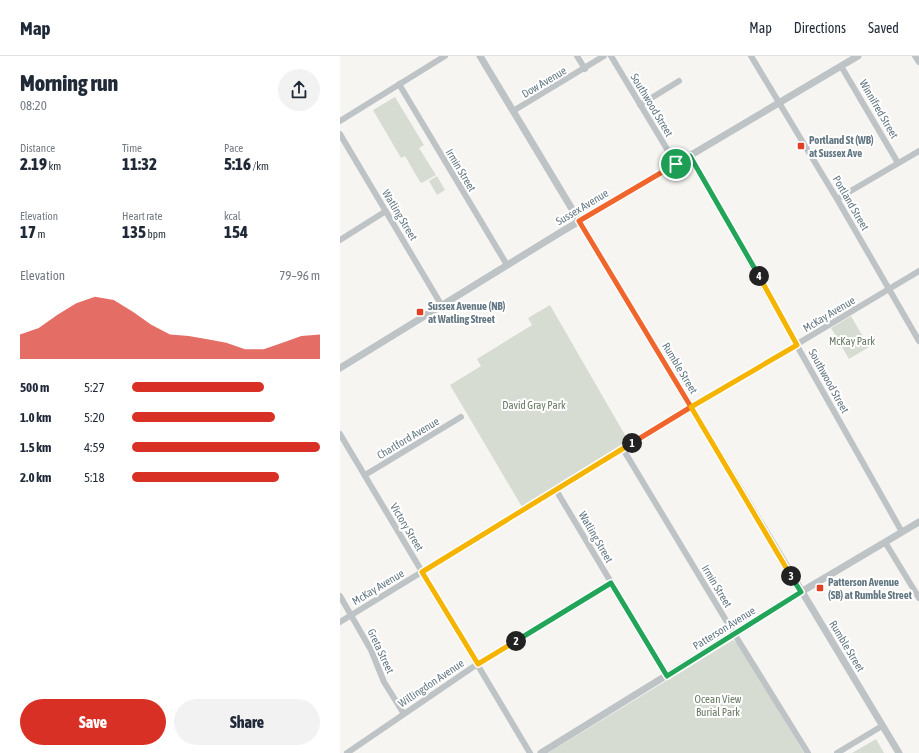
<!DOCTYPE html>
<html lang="en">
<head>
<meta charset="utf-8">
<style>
	:root { --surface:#fff; --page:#f2f2f3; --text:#1f2937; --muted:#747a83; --line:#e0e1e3; --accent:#d93025 }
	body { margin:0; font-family:"Asap Condensed",sans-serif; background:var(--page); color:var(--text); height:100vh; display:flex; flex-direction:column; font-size:15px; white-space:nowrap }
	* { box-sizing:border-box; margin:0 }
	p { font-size:13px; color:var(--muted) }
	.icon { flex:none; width:22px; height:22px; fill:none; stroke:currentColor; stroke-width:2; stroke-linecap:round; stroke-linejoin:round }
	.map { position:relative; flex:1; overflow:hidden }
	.panel { display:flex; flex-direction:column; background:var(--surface); width:340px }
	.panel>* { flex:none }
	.pin { position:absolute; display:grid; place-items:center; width:34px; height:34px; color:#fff; margin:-17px; border:2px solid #fff; border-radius:50%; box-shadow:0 1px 4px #0007 }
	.km { position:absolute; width:20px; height:20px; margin:-10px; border-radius:50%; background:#222; color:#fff; font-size:11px; line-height:20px; text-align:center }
	.round { display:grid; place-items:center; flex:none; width:42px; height:42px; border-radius:21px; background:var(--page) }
	.headline { display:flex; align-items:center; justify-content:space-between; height:68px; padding:0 20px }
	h1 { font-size:22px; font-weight:800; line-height:30px }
	.metrics { display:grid; grid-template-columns:repeat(3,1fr); gap:6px; height:68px; padding:4px 20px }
	.metrics div { display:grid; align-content:center }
	.metrics b { font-size:17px; font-weight:800 }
	.metrics small { font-size:11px; font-weight:400 }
	.metrics p { font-size:11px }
	.chart { height:112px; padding:8px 20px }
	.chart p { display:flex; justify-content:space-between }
	.chart svg { width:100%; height:72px; margin-top:4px; fill:var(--accent); opacity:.7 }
	.primary-button { display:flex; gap:8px; margin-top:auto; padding:8px 20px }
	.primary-button a { flex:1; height:46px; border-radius:24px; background:var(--accent); color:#fff; font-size:16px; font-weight:800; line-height:46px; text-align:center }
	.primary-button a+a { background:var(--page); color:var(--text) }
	ul { padding:0 20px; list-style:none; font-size:13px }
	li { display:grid; grid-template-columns:64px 48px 1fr; align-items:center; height:30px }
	li i { height:10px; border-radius:5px; background:var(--accent) }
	header { display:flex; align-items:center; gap:24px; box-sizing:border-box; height:56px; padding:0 20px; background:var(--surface); border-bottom:1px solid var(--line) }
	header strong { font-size:19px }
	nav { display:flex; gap:22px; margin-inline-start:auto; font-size:14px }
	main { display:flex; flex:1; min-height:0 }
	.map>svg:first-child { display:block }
	.green { fill:#d7dcd3 }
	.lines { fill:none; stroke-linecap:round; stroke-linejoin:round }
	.minor { stroke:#bec3c6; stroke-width:6 }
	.tertiary { stroke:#bec3c6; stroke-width:7 }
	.split-1-casing { stroke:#fff; stroke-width:8 }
	.split-2-casing { stroke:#fff; stroke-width:8 }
	.split-3-casing { stroke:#fff; stroke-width:8 }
	.split-4-casing { stroke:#fff; stroke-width:8 }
	.split-5-casing { stroke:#fff; stroke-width:8 }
	.split-1 { stroke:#f0652b; stroke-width:5 }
	.split-2 { stroke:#f5b400; stroke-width:5 }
	.split-3 { stroke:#22a559; stroke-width:5 }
	.split-4 { stroke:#f5b400; stroke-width:5 }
	.split-5 { stroke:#22a559; stroke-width:5 }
	.poi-dot { fill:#e33f25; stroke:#fff; stroke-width:1.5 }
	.labels { text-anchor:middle; stroke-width:4; stroke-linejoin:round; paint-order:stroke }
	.street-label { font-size:11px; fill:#647883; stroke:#fff }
	.poi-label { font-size:11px; font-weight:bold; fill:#647883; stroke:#fff; text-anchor:start }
	.park-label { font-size:11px; fill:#6a7a63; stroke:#fff }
</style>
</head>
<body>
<header>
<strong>Map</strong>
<nav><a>Map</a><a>Directions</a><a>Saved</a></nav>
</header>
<main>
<section class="panel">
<div class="headline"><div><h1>Morning run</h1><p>08:20</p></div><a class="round"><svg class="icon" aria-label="share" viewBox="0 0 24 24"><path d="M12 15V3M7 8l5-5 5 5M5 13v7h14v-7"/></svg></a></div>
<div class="metrics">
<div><p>Distance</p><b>2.19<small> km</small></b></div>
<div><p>Time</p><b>11:32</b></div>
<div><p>Pace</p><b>5:16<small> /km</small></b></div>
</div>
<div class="metrics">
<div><p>Elevation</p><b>17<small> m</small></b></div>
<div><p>Heart rate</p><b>135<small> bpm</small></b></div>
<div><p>kcal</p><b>154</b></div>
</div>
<div class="chart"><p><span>Elevation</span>79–96 m</p>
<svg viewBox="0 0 160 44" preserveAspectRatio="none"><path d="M0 44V29L10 25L20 17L30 10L40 6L50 8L60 15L70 23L80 29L90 30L100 32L110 34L120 38L130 38L140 34L150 30L160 29V44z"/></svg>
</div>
<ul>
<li><b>500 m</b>5:27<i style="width:70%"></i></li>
<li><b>1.0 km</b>5:20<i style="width:76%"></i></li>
<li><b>1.5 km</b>4:59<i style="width:100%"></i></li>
<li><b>2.0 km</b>5:18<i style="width:78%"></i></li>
</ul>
<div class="primary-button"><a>Save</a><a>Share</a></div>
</section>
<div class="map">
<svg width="579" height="697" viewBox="0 0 579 697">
	<rect width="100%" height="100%" fill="#f6f5f2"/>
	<path class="green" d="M55 41 84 89 79 92 96 119 82 127 80 126 65 100 61 102 33 54Z
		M97 120 105 134 97 139 89 125Z
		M210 249 289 386 182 451 110 329 141 310 137 303 192 269 188 262Z
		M511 260 529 291 509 303 491 272Z
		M393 584 399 589 464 697H208Z
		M536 683 544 697H512Z"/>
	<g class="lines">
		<path class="minor" d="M237 0 245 13
			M271 0 336 108
			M411 0 497 143 579 285
			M575 0 579 6
			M501 10 558 107
			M59 28 167 209
			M300 49 339 25
			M173 55 264 0
			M0 65 105 0
			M0 78 102 250
			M350 100 562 476
			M497 143 579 95
			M0 184 46 155
			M0 378 190 697
			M283 393 390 571 468 697
			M25 419 121 361
			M216 434 327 620
			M545 486 579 542
			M0 540 31 594 44 626 64 658
			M0 566 345 355 579 215
			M7 697 133 611 271 527
			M497 697 542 670"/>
		<path class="tertiary" d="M140 0 559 697
			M0 312 221 176 518 0
			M201 697 466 533 579 466"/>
	</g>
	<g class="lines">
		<defs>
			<path id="split-1" d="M292 387 351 351 239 165 336 108"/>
			<path id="split-2" d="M176 585 138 608 82 516 292 387"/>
			<path id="split-3" d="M176 585 271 527 327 620 461 536 451 520"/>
			<path id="split-4" d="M419 220 457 289 351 351 451 520"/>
			<path id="split-5" d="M336 108 350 100 419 220"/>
		</defs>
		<use href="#split-1" class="split-1-casing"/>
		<use href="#split-2" class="split-2-casing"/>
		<use href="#split-3" class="split-3-casing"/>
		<use href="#split-4" class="split-4-casing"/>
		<use href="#split-5" class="split-5-casing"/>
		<use href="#split-1" class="split-1"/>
		<use href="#split-2" class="split-2"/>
		<use href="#split-3" class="split-3"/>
		<use href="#split-4" class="split-4"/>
		<use href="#split-5" class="split-5"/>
	</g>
	<g class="poi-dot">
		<rect x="457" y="86" width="8" height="8" rx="2"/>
		<rect x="76" y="252" width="8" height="8" rx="2"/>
		<rect x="476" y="528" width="8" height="8" rx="2"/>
	</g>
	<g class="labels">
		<g class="street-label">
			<text transform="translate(204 26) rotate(-31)" y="4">Dow Avenue</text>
			<text transform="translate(312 49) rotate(59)" y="4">Southwood Street</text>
			<text transform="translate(539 53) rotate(60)" y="4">Winnifred Street</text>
			<text transform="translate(121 114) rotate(59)" y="4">Irmin Street</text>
			<text transform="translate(511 147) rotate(60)" y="4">Portland Street</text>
			<text transform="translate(242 151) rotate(-31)" y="4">Sussex Avenue</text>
			<text transform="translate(60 159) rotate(59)" y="4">Watling Street</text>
			<text transform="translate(489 258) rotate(-31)" y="4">McKay Avenue</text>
			<text transform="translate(340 312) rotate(59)" y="4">Rumble Street</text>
			<text transform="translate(489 325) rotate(61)" y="4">Southwood Street</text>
			<text transform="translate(68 382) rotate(-31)" y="4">Charlford Avenue</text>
			<text transform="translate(67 471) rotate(59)" y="4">Victory Street</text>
			<text transform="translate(256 481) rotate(60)" y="4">Watling Street</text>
			<text transform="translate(377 530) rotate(59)" y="4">Irmin Street</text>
			<text transform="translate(38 531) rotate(-31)" y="4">McKay Avenue</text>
			<text transform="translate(384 572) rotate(-32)" y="4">Patterson Avenue</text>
			<text transform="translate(507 590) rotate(59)" y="4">Rumble Street</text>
			<text transform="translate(41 595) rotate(65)" y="4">Greta Street</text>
			<text transform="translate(91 627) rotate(-34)" y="4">Willingdon Avenue</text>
		</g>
		<g class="poi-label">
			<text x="469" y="88">Portland St (WB)<tspan x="469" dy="13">at Sussex Ave</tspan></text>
			<text x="88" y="254">Sussex Avenue (NB)<tspan x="88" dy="13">at Watling Street</tspan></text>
			<text x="488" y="530">Patterson Avenue<tspan x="488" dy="13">(SB) at Rumble Street</tspan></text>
		</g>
		<g class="park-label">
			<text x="512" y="289">McKay Park</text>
			<text x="194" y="353">David Gray Park</text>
			<text x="378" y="647">Ocean View<tspan x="378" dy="13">Burial Park</tspan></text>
		</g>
	</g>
</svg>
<div class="pin" style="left:336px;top:108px;background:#1e9e55"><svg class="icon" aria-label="arrive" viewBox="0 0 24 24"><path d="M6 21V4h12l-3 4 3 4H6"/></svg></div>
<b class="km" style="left:292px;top:387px">1</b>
<b class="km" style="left:176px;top:585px">2</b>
<b class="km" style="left:451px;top:520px">3</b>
<b class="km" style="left:419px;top:220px">4</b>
</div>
</main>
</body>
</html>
